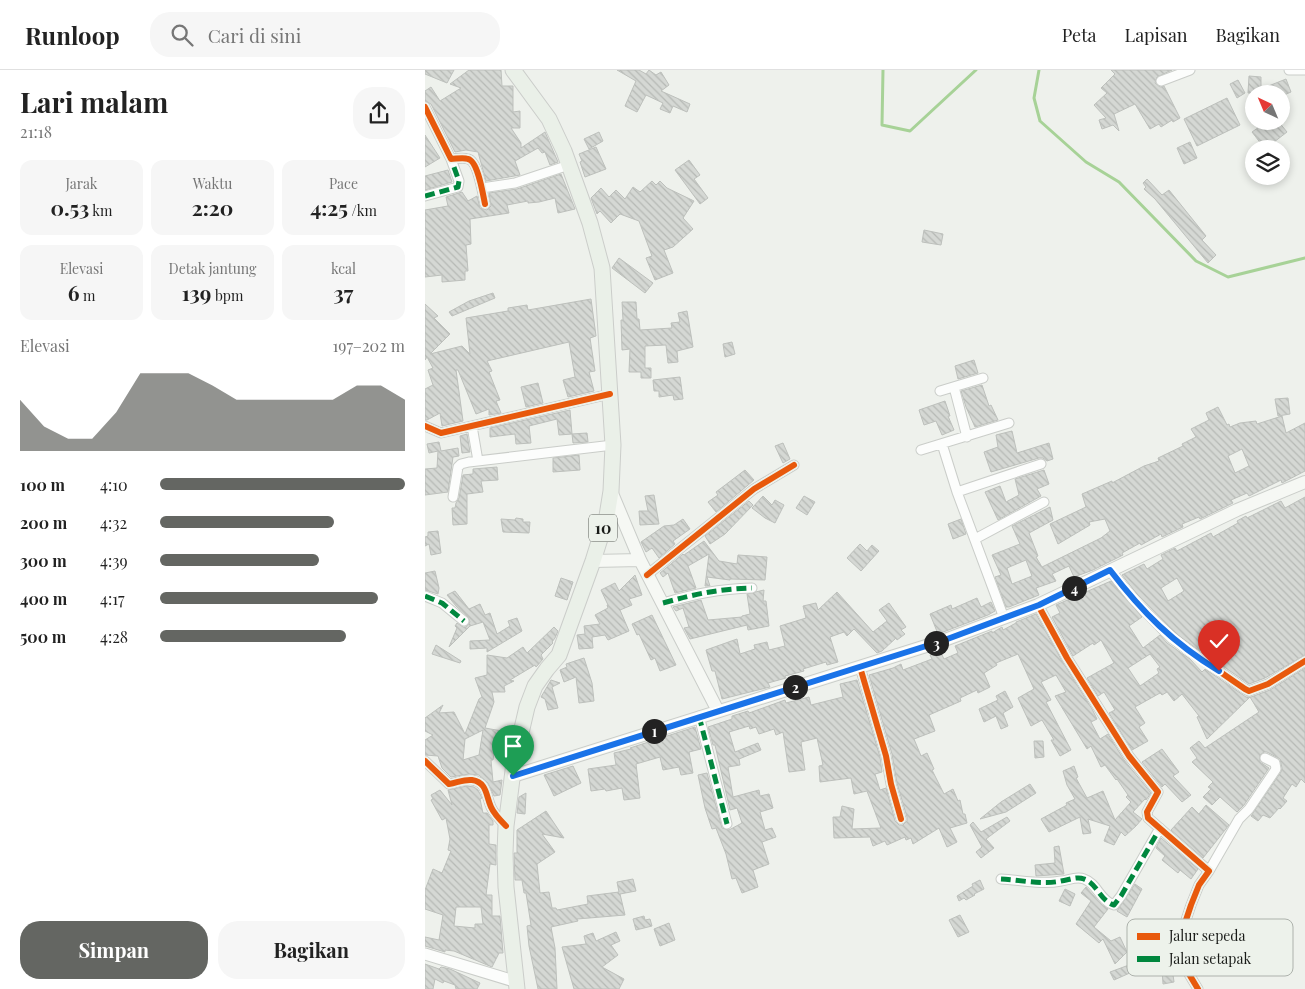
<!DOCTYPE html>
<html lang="id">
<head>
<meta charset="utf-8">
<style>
	:root { --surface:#fff; --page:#f6f6f6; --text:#222; --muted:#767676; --line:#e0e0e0; --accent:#646662 }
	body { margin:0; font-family:"Playfair Display",serif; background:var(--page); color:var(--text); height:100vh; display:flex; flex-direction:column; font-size:19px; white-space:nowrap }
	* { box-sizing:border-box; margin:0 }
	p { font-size:16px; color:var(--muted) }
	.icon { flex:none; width:28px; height:28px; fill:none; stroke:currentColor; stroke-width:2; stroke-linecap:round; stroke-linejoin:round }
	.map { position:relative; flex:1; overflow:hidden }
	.sheet { display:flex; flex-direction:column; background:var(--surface); width:425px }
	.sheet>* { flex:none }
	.needle { width:32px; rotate:316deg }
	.tools { position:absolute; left:820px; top:15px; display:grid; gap:10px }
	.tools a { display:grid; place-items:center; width:45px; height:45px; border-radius:50%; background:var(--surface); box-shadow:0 2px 8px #0003; font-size:25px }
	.pin { position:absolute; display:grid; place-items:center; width:42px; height:42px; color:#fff; margin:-51px -21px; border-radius:50% 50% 50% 0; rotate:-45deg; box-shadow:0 0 5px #0007 }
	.pin .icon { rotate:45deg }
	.km { position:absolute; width:25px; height:25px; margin:-12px; border-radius:50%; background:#222; color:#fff; font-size:14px; line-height:25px; text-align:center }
	.round { display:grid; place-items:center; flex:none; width:52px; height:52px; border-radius:20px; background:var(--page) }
	.head { display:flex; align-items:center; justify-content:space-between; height:85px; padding:0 20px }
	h1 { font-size:28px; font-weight:700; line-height:38px }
	.metrics { display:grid; grid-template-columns:repeat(3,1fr); gap:8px; height:85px; padding:5px 20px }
	.metrics div { display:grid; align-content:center; border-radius:12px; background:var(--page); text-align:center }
	.metrics b { font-size:21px; font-weight:700 }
	.metrics small { font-size:14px; font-weight:400 }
	.metrics p { font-size:14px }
	.chart { height:140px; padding:10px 20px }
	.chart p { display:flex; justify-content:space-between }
	.chart svg { width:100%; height:90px; margin-top:5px; fill:var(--accent); opacity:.7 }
	.primary-button { display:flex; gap:10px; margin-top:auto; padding:10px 20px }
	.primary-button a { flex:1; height:58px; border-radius:20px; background:var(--accent); color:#fff; font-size:20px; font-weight:700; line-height:58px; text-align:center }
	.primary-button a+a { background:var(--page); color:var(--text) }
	ul { padding:0 20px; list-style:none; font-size:16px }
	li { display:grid; grid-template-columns:80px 60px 1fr; align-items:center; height:38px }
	li i { height:12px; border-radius:6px; background:var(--accent) }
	header { display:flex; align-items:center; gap:30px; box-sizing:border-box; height:70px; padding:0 25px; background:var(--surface); border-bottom:1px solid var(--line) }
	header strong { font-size:24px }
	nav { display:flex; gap:28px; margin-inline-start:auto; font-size:18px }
	.search { width:350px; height:45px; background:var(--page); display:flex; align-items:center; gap:12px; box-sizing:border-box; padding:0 18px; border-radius:20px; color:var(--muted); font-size:19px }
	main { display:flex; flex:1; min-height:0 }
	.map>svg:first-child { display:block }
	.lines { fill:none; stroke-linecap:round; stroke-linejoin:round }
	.stream { stroke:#a7d297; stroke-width:3 }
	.building { fill:url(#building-back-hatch); stroke:#bdc0bc; fill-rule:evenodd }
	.minor-casing { stroke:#cacdc9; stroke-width:11 }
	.tertiary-casing { stroke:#cacdc9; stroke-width:13 }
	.secondary-casing { stroke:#cacdc9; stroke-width:14 }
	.trunk-casing { stroke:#cbcdca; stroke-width:17 }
	.minor { stroke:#fcfdfc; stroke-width:9 }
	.tertiary { stroke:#fcfdfc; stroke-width:11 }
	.secondary { stroke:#f6f8f4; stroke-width:12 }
	.trunk { stroke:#eaf0e8; stroke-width:15 }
	.quiet { stroke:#00873e; stroke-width:5; stroke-dasharray:10 5; stroke-linecap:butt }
	.cycleway-casing { stroke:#edf2eb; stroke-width:9 }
	.cycleway { stroke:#e8590c; stroke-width:6 }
	.route-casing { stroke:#fff; stroke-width:10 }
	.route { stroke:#1a73e8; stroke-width:6 }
	.labels { text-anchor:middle; stroke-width:5; stroke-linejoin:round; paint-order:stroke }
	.shield { fill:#edf2eb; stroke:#595c57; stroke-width:1 }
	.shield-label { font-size:16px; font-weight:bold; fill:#191b18 }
	.key { fill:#edf2eb; stroke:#adb2ac; stroke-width:1 }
	.key-label { font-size:14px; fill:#191b18 }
</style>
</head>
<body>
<header>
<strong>Runloop</strong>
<div class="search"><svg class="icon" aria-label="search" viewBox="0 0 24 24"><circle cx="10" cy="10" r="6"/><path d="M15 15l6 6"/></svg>Cari di sini</div>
<nav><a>Peta</a><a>Lapisan</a><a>Bagikan</a></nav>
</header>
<main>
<section class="sheet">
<div class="head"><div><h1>Lari malam</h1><p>21:18</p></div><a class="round"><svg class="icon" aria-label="share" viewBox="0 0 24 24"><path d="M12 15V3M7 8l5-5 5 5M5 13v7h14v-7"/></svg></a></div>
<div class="metrics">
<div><p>Jarak</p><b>0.53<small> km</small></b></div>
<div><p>Waktu</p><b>2:20</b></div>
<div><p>Pace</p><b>4:25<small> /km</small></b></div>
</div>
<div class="metrics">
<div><p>Elevasi</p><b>6<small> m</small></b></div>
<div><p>Detak jantung</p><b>139<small> bpm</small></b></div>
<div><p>kcal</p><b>37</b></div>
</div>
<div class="chart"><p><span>Elevasi</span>197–202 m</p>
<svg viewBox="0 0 160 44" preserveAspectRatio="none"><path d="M0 44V19L10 32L20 38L30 38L40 25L50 6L60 6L70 6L80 12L90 19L100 19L110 19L120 19L130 19L140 12L150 12L160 19V44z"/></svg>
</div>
<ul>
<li><b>100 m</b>4:10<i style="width:100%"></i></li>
<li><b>200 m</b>4:32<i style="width:71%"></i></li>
<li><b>300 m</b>4:39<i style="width:65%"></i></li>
<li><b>400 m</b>4:17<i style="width:89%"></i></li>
<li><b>500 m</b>4:28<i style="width:76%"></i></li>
</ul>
<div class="primary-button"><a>Simpan</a><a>Bagikan</a></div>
</section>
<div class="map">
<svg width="880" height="919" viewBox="0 0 880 919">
	<defs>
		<pattern id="building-back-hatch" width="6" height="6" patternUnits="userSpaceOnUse" patternTransform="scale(1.25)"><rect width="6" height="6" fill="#d5d8d4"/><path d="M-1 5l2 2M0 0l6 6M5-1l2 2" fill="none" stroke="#b6b9b5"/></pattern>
	</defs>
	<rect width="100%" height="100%" fill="#eef1ec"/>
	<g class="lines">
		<path class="stream" d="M458 0 457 55 485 61 551 0
			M614 0 609 28 615 51 661 92 694 112 771 191 803 207 880 188"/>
	</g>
	<path class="building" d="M0 0H29L22 13 0 4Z
		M44 0H76L77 16H88V42L95 41V58H86L96 73V78L120 62 133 92 125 95 120 82 117 83 113 78 90 91 95 105 61 111 53 82 41 80 30 82 6 34 0 31V21L6 17 15 31 36 18 25 14Z
		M192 0H214L221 4 224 0 231 5 236 2 244 15 236 21 265 34 262 42 248 36 245 43 235 39 238 33 221 25 212 42 200 36 211 11Z
		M686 0H747L732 7 730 13 735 17 739 16 755 48 748 52 747 50 736 57 734 54 725 59 710 34 689 44 694 61 688 55 677 59 674 50 681 48 669 35 682 23 676 18 690 4Z
		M824 6 836 7V19L861 9 866 22 859 25 858 24 823 23Z
		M813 10 820 23 812 28 805 14Z
		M802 28 815 55 772 76 759 49Z
		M834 51H853L862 62 840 79 827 62 837 55Z
		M174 62 178 71 164 79 159 69Z
		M0 65 15 88 0 97Z
		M765 72 772 88 759 94 752 78Z
		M171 77 181 99 160 107 155 92 157 91 154 84Z
		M264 90 275 105 269 109 283 128 275 134 250 100Z
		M23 100 27 112 0 120V106Z
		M136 104 150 139 133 143 130 128 114 132 103 133V131L82 135 84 143 45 149 46 174 41 175 43 201H40V210L17 212V205L0 207V140L23 136 21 127 37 122 43 131 52 126 55 138 62 140 66 136 64 123 92 119Z
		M722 109 737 125 744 120 781 166 777 170 791 185 783 193 730 129 719 119 721 117 718 113Z
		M227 111 231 115 235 111 242 118 269 131 258 148 268 159 248 177 239 180 248 203 230 210 221 188 227 186 214 151 195 144 186 153 175 141 172 144 166 128 176 118 184 127 191 120 200 129 208 117 215 122Z
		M499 160 518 164 516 175 497 172Z
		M194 188 228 213 220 223 187 198Z
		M68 223 70 228 27 246 24 242 44 231Z
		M166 229 171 266 165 268 170 301 164 302 169 321 143 327 138 310 150 307 144 272 62 291 67 301 64 302 75 330 71 331 76 343 64 345V339L51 344 33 300H31L38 351 17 356 15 343 2 350H0V319L8 315 3 300 8 298 2 287 0 290V234L13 246 9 248 25 264 5 284 37 276 45 284 41 248 83 241V238L102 235 103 240Z
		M197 232H211L212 249H214L215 260 247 258 246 253 255 252 253 243 262 241 268 277 252 281 253 292 243 293 241 275 220 276V298H226V308H216V302H204L205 279 197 280 196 250H198Z
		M307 272 310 284 300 287 298 274Z
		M549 290 553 303 533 309 530 296Z
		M255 307 258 329 249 330 248 325 234 327V321H229L228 310Z
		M113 313 118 333 101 337 96 317Z
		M557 315 564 336 566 335 573 350 550 357 541 337 536 321Z
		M863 328 865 344 853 346 850 329Z
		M520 331 525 346H523L529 360 517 365 511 351 499 355 494 340Z
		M793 337 802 355 804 354 805 357 815 353 831 351 832 354 857 346 861 363 880 353V401L857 413 856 410 824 426 822 423 806 430 808 433 775 449 774 447 757 454 758 457 737 467 736 464 716 475 715 473 697 483 698 485 668 500 649 507 644 496 627 504 631 511 611 518 614 525 584 537H581L570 507 576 505 567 485 595 474 587 456 625 437 628 450 604 463 613 486 611 487 617 497 676 468 685 461 680 449 664 452 665 455 633 474 625 454 661 437 657 424 687 411V413L719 396 734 391 733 388 758 376 757 374 771 367 766 359 784 350 781 343ZM817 379 824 396 810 403 803 386ZM601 490 607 506 587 514 582 498Z
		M145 340 147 364 134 365 132 349 104 356 106 373 91 374 90 364 65 367V358Z
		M587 361 592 383 624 373 628 389 622 391 618 388H614L566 402 559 382 573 377 571 365Z
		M162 363 163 372 148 373 147 364Z
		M42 364 45 382 37 383 35 366Z
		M14 372 16 381 33 378 34 386 28 387 23 422 0 425V399L12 398 13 381 4 383 2 374Z
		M358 373 365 389 358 393 350 376Z
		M154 385 155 400 128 402V388Z
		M72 397 73 410 56 411 58 422 42 424V454L28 455 27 438H30L31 433 34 428 38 405 48 404V399Z
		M320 400 329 410 291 442 283 432 293 425 291 422Z
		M619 400 624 414 612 419 616 426 573 450 560 422 575 416 581 432 594 425 590 409Z
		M229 425 234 454 215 455 214 441H223L220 426Z
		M338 426 347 435 350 430 359 435 350 453 340 448 327 438Z
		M379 426 390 432 382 445 371 438Z
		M880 427V585L840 608 824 614 789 590 795 584 786 573 775 581 750 563 712 524 697 505 719 494 722 499 738 489 736 485 750 478 752 481 786 463 788 467 813 453 812 451 821 446 822 448 856 431 860 438ZM752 508 759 521 743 531 736 518Z
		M324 431 328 435 300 464 285 474 280 466Z
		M91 448 98 449V452H105L104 463 78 462 76 449 90 450Z
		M258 449 265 459 248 471 250 474 234 488 227 478 221 482 216 472 239 456 249 455Z
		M536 449 541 464 528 469 523 454Z
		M13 461 16 483 6 485 4 474 0 476V467L3 466V462Z
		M279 471 294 491 312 494 313 485 342 487 340 510 305 509V510L282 507 285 516H280L284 484 263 496 271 518 250 523 243 503 238 507 235 503 258 484 259 485Z
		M435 474 442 481 447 475 454 481 436 501 422 488Z
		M10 501 14 518 13 524 0 520V503Z
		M210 505 217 525 204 529 207 535 195 540 204 561 183 570 180 565 167 567 168 578 154 579 152 565 160 564 159 556 175 554 170 545 183 538 182 535H183L176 520 190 513 194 521Z
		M136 508 148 512 142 530 130 526Z
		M686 511 717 547 704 556 718 578 735 565 742 573 765 589 777 602 780 599 821 627H826L845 620 880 598V713L876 709 871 717 867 714 858 728 862 731 855 739 854 738 845 748 838 745 833 751 826 746 856 702 857 698 855 689 842 682H839L835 685V692L844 698 819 735 812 742 795 727 787 735 778 727 786 719 783 717 788 712 767 692 772 688 765 678 774 671 780 678 834 642 825 627 782 669 772 647 774 646 757 624 749 631 742 622 737 625 735 623 710 637 720 653 714 657 723 671 707 680 684 643 690 640 679 622 673 626 662 608 689 593 676 570 669 575 668 573 648 586 627 547 635 543 631 535ZM725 584 735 597 732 599 734 603 715 616 703 598Z
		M339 520 338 531H341L344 556 323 560 322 555 265 569 259 558 264 557 258 538 251 541 248 537 276 530 283 550 317 547V546L325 544 322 524Z
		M30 521 44 539 55 534 60 545 65 543 72 564 85 556 83 551 92 548 97 561 62 582V578L45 579V571L65 570 58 552 45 556 24 577 32 558 30 556 32 553 38 557H41L45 552 43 547 31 536 22 525Z
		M412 522 448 562 462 551 454 540 464 533 481 557 476 560 480 564 472 570 471 568 457 581 452 583 429 559 422 566 419 562 405 567 413 592 402 595 401 592 378 599 379 601 360 606 361 608 343 613 345 617 297 629 290 601H287L281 580 312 569 315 584 330 579 329 575 342 572 344 580 360 576 355 556 381 548 378 536 391 533 393 540Z
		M552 528 556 537 566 532 570 541 563 545 513 564 505 544 526 535 527 539Z
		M611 544 637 591 667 639 672 649 666 652 675 669 683 664 699 690 726 723 721 730 720 729 708 742 717 749 711 756 700 766 696 762 689 775 679 771 685 756 663 749 666 763 658 764 655 747 624 762 616 749 642 735 641 733 650 729 642 715 638 701 645 698 649 696 653 707 651 708 662 728 678 721 690 750 706 732 701 727 703 725 692 709 691 710 680 695 676 697 666 676 662 679 630 626 641 622 631 605 616 612 626 630 621 632 646 680 635 686 626 670H629L617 650 606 656 593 628 609 619 593 584 571 593 572 595 559 603 565 617 553 623 552 620 535 628 536 631 504 645 510 661 489 669 496 686 502 683 509 699 507 700 519 724 528 719 533 731 535 730 538 744H540L542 753 525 758 532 772 522 777 514 758 488 774 486 768 481 770 480 767 462 775 460 771 448 776 445 767 409 768 408 747H415L417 736 429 739 427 759 456 758 442 721 429 724 426 708 395 712 394 696 398 695 392 668 376 672 380 700 364 702 358 662 351 665 349 659 334 664 331 657 325 659 324 656 304 662 310 682 333 673 336 680 314 689 315 695 303 697 308 727 334 720 335 726 344 724 348 738 335 742 340 760 347 758 351 767 337 772 344 794 328 800 333 817 317 823 311 808 307 809 301 784 291 758 287 759 280 738 273 705 282 703 297 758 304 760 317 753 312 738 305 740 290 675H288L283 657 307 649V646L323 641 324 643 360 630 361 633 384 627 386 635 418 627 415 614 432 610 455 687 457 702 450 704 455 720 461 718 470 751 474 755H478L482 751V747L472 713 467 684 444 605 468 598 476 594 478 600 507 589 505 585 515 581 519 589 533 583 530 576 567 561V563L577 557 578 560 591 553V552Z
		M227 545 251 595 235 601 230 588 226 590 214 564 212 565 207 554Z
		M129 557 133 561 130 568 127 572 128 573 116 585 118 589 112 596 111 597 110 595 85 610 89 611 79 616 80 622H67L69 632 60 658 77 661 75 669 78 670 76 679 70 678 68 690H66L68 712 77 710 75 725 69 726 63 713 54 705 44 704 26 707 17 698 13 686 0 685V670L8 665 0 661V648L18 635 14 643 29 642 40 664 54 629 57 627 50 608 62 605V585L82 588 98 577 102 583ZM58 660 54 685 38 690 40 669Z
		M11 575 36 591 35 593 7 584Z
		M159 588 167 613 169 631 154 633 151 607 139 612 135 600 142 597 141 594Z
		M126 610 135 613 127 617 133 638 123 640 120 629 116 627Z
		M580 621 588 637 578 643 583 656 576 659 571 646 559 652 554 639 573 630 571 626Z
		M270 657 276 679 264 682 268 703 256 705 254 697 238 700 235 687 211 694 215 728 199 730 197 718 181 721 180 719 166 721 163 699 191 695 189 683 206 679 205 678Z
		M609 671H618L619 687 610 688Z
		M737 679 754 702 748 706 766 725 757 732 740 714 737 717 717 692Z
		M148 696 156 713 129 726 119 705Z
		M605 714 611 723 581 742 555 749 576 732Z
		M42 716 49 717 53 720 57 728 55 729 58 743H62L68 751V755H64V774L71 775V795L65 794 61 825H67V846H75L78 883H74L67 897 29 881 20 880V882L0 876V867L14 870 18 845 0 839V820L8 799 17 803 26 781 23 780 25 769 21 748 17 750 6 730 8 729 6 725 15 720 27 735 23 720ZM31 837H56L58 854H50V858L29 856Z
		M101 723 100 744 92 743 94 727Z
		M781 735 804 755 778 788 746 760 767 737 774 744Z
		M121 741 139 768 117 764 130 782 112 794 115 823 124 822 127 838H131L132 840 163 834 162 826 194 822 192 812 208 809 211 821 195 824 200 845 152 849 153 851 126 857 130 878 132 919H113L104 876 102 856 106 855 101 823H99L97 810H90L89 783H92V760Z
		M582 747 585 751 561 769 569 778 556 788 551 782 557 777 545 755 548 752 556 762Z
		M736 768 773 799 766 809 755 800 753 803 737 790 740 786 731 778Z
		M634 776 639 804 611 806 610 795 630 793 629 777Z
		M555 810 559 819 549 824 550 825 541 830 539 828 534 831 532 826 548 816 547 814Z
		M710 814 717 819 702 847 692 841Z
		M661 817 676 834 683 839 669 857 686 871 695 867 702 882 690 894 678 869 674 873 651 854 666 831 656 823Z
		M640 819 650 824 645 836 634 831Z
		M535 845 544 862 533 867 524 850Z
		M219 846 220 850 225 849 227 856 211 860 208 849Z
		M244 853 250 870 235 876 229 859Z
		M191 862 195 871 186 875 193 885 177 897 199 909 194 919H149L137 877 161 874 159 866 168 863 171 871Z
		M725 865 750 895 747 897 749 912 738 914 737 899 731 890 715 873Z
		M0 894 14 899 16 897 25 899 55 913 52 919H31L30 915 19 911 18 913 10 909 8 919H0Z
		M704 895 707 902 689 910 685 902Z"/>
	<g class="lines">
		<defs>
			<path id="minor" d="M864 0H880
				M736 11 765 0
				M0 37 26 89C31 89 38 87 43 89 53 91 58 125 60 134
				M57 118 90 113 144 95
				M0 126 33 117 34 111 26 89
				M529 317 542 367
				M515 321 558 308
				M0 356 16 363 185 324
				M47 356 53 391
				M517 374 532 422 579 548
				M496 380 584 353
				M532 422 616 394
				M28 427 33 397 36 394 44 392 188 375
				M550 469 619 432
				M685 500 707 528 746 568 820 619 824 621 843 614 880 591
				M222 505 329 419 369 395
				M0 526 17 533 39 551
				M238 533C270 524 293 519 327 518
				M613 535 642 588 704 686 733 722 722 742 723 748 784 801 774 815 766 835 754 871 752 884 773 919
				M435 597 461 686 466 714 476 749
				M274 646 302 754
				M0 691 24 714C32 713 39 709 47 710 62 712 61 726 66 737 69 744 76 751 81 756
				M784 801 814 749 824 739 851 699 850 693 840 688
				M576 809C595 810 617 815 636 811 644 810 652 806 659 809 672 813 675 831 689 835L696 826 735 758"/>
			<path id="tertiary" d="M0 884 92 912"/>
			<path id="secondary" d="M186 421 215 490 293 641
				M168 491 215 490
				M88 706 517 571 613 535 812 440 880 412"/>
			<path id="trunk" d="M88 0 124 49 139 81 165 153 177 198 188 375 186 421 182 446 168 491 134 585 122 599 110 616 102 637 89 693 81 756 80 783 81 817 92 919"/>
		</defs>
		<use href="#minor" class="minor-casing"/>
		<use href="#tertiary" class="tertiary-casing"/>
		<use href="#secondary" class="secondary-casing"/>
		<use href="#trunk" class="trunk-casing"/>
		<use href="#minor" class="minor"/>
		<use href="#tertiary" class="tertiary"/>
		<use href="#secondary" class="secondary"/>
		<use href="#trunk" class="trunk"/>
		<path class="quiet" d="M0 126 33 117 34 111 26 89
			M0 526 17 533 39 551
			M238 533C270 524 293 519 327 518
			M274 646 302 754
			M576 809C595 810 617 815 636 811 644 810 652 806 659 809 672 813 675 831 689 835L696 826 735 758"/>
		<defs>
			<path id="cycleway" d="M0 37 26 89C31 89 38 87 43 89 53 91 58 125 60 134
				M0 356 16 363 185 324
				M685 500 707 528 746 568 820 619 824 621 843 614 880 591
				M222 505 329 419 369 395
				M613 535 642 588 704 686 733 722 722 742 723 748 784 801 774 815 766 835 754 871 752 884 773 919
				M435 597 461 686 466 714 476 749
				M0 691 24 714C32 713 39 709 47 710 62 712 61 726 66 737 69 744 76 751 81 756"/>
		</defs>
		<use href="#cycleway" class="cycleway-casing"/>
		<use href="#cycleway" class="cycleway"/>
	</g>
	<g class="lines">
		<defs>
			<path id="route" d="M88 706 517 571 614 535 685 500C717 542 748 573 794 601"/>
		</defs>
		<use href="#route" class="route-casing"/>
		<use href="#route" class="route"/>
	</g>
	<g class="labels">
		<rect class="shield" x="164" y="444.5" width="28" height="27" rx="4"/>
		<g class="shield-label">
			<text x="178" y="464">10</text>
		</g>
	</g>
	<rect x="702" y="849" width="166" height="57" rx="8" class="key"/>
	<rect x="712" y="863" width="23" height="7" fill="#e8590c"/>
	<rect x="712" y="886" width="23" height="6" fill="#00873e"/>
	<g class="key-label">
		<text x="744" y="871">Jalur sepeda</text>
		<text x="744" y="894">Jalan setapak</text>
	</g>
</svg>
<div class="tools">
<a><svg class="needle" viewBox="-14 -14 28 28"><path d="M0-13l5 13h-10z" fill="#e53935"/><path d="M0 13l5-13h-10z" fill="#767676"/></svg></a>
<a><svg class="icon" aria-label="layers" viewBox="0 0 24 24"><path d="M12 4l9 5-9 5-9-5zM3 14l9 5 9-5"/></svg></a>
</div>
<div class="pin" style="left:88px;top:706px;background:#1e9e55"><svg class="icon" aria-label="arrive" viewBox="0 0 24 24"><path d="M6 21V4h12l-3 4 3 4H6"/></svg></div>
<div class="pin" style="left:794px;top:601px;background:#d93025"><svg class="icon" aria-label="check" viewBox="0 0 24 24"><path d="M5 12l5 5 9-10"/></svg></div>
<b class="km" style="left:229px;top:661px">1</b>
<b class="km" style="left:370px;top:617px">2</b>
<b class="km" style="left:511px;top:573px">3</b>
<b class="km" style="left:649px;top:518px">4</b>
</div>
</main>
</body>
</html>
